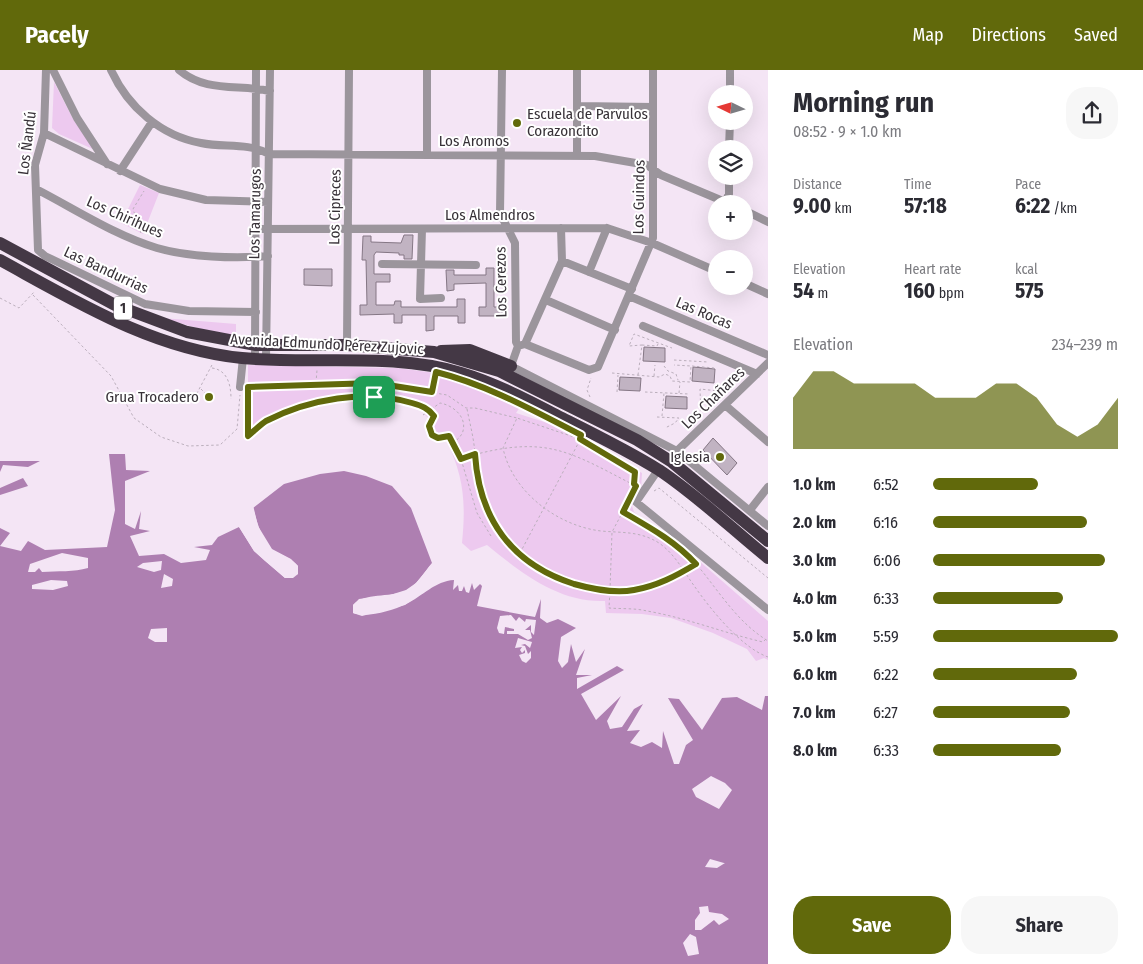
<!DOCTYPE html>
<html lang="en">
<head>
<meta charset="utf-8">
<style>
	:root { --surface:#fff; --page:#f7f7f7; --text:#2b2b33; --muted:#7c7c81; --accent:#61690b }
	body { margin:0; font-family:"Fira Sans Condensed",sans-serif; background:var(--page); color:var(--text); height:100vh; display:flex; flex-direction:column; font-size:19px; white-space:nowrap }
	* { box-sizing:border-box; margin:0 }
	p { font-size:16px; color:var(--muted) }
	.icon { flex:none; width:28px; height:28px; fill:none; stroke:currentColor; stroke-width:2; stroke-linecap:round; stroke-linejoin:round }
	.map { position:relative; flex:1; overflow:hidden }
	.details { display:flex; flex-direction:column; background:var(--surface); width:375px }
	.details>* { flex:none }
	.needle { width:32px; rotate:275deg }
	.buttons { position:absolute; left:708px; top:15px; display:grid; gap:10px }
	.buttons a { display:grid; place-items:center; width:45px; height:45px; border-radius:50%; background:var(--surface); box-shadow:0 5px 20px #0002; font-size:25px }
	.pin { position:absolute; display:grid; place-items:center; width:42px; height:42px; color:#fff; margin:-21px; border-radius:10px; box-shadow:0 2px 8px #0006 }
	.round { display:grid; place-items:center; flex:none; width:52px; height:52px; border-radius:20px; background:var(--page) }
	.summary { display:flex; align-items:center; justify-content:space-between; height:85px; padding:0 25px }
	h1 { font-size:28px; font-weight:700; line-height:38px }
	.stats { display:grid; grid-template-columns:repeat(3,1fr); gap:8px; height:85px; padding:5px 25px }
	.stats div { display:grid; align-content:center }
	.stats b { font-size:21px; font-weight:700 }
	.stats small { font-size:14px; font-weight:400 }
	.stats p { font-size:14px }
	.chart { height:140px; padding:10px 25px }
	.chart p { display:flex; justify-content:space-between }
	.chart svg { width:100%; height:90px; margin-top:5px; fill:var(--accent); opacity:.7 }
	.action { display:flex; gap:10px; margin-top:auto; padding:10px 25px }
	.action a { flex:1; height:58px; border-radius:20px; background:var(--accent); color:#fff; font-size:20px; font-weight:700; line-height:58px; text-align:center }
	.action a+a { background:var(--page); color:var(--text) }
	ul { padding:0 25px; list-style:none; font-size:16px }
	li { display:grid; grid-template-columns:80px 60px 1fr; align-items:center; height:38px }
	li i { height:12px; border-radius:6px; background:var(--accent) }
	header { display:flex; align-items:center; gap:30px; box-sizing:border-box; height:70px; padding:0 25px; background:var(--accent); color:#fff }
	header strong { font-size:24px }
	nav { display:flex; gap:28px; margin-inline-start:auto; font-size:18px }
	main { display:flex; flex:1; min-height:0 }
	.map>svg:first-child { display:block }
	.green { fill:#edc9ef }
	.water { fill:#ae7fb1; fill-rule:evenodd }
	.pier { fill:#f4e5f5 }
	.building { fill:#c1b3c2; stroke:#857785 }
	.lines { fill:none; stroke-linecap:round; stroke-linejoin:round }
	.path { stroke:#bbafbc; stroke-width:1; stroke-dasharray:2.5 2.5; stroke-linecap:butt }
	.minor { stroke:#9b959c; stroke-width:8 }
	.highway { stroke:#443845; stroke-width:12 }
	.route-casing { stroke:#fff; stroke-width:10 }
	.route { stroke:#61690b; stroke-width:6 }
	.poi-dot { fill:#61690b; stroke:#fff; stroke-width:2 }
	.labels { text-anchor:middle; stroke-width:4; stroke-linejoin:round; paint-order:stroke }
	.shield { fill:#fff; stroke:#736f73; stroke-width:1 }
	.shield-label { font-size:14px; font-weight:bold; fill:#373137 }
	.poi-label { font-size:15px; fill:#373137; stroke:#fff; text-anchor:end }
	.street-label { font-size:15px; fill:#373137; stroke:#fff }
</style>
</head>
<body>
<header>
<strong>Pacely</strong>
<nav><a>Map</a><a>Directions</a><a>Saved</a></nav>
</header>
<main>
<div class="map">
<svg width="768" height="894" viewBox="0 0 768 894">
	<rect width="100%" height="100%" fill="#f4e5f5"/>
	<path class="green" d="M54 12 73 49 95 80 59 64 52 58Z
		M140 115 159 123 143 164 121 153Z
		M162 248 236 254V266L197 258Z
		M248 295 397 298 436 303 460 308 520 337 516 343 557 356 642 403 641 419 632 436 634 442 682 476 768 551V590L764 588 756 591 747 579 713 563 671 548 642 544 606 543 605 531C559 533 521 503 487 475L471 481 462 473C466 433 464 406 446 370L434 369C426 362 426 358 428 348L415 334 396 328 374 327 340 329 311 334 264 352 248 366Z"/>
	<path class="water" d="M109 384H125L126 400 150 401 125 411V454L135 459 141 441 139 459 150 461 130 466 139 486 164 484 181 493 206 490 210 480 194 477 212 475 218 467 239 457 254 481 285 508 298 504V496C291 488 283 486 274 481 262 473 257 451 253 438L284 414 320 404 344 401 366 406 392 416 411 438 432 493C424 502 417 516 405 521 389 528 365 522 353 535V543C367 548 392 541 406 534 423 526 435 511 454 510L453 520 458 515 459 521H462L464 516 466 522 469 523 472 513 474 520 480 514 482 516 477 536 535 547 541 529 540 548 547 553 558 549 576 558 561 567 558 591 562 598 568 592 571 574 576 592 585 579 576 605H592L577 608V619L617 596 624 600 581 624 596 650 621 626 607 651 610 659 622 657 634 639 643 634 627 661 640 660 630 673 641 677 652 672 662 678 663 661 674 694H679L686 675 693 670 668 628 679 629 702 660 722 628 737 627 762 640 765 626H768V894H0V458L10 463 0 476 21 481 28 471 45 480 107 477 115 440ZM62 483 88 488V498C74 502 58 501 42 502L39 498 35 502H28L30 494ZM162 491 161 500 154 502 137 497 143 493ZM164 504 173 509 172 516 161 518ZM51 510 67 511 68 516 53 520 32 519V515ZM511 545 516 551 519 547 525 552 526 549 536 550 534 565 531 562V555L525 560H530L532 568 528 570 518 564H507V561H514V559L505 557 504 564 499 563 497 558 500 546ZM167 558V572H155L148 568 151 559ZM518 568 532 572 530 578 525 574 521 575 525 576 528 584 531 581V588L526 593 522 591 519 585 525 583V580L522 583 520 580 522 577 515 578ZM711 706 725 713 732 720 719 739 696 727 692 719ZM710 789 724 793H725L717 798 705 797ZM708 836 709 842 722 844 729 849 719 855 714 850 701 860H695V850L700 843 699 837ZM690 864 696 867 699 884 688 886 683 873Z
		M0 391H40L28 397 3 395 0 402Z
		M23 408 28 416 0 425V418Z"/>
	<path class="pier" d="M253 435 258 456 272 479 291 489 298 496V504L293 508H285L265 491 254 481 239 457V455L249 465 256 479 286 506 295 503 296 497 290 491 270 481 256 457 251 438Z
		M434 491 418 515 408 523 391 528 360 531 355 536V541L362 544 404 532 445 508 418 526 405 535 362 546 353 543V535L359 529 390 525 406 520 416 513Z"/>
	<path class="building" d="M404 165H413L412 189H404V185H399V183L376 182 374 185V204H390V212H376V235H394L395 231H401V237H457V229H465V253H458V246H434V260L426 261V245H402V253H394V244L360 245V235H367L366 190H362L363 166H371V172L401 173Z
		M486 198H494V237H502V246H479V237H486V213L454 214V220L447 221 446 200H454V205H486Z
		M304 199H332V216L304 215Z
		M644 277 665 278V292L643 291Z
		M693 297 715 299 714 313 692 311Z
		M620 307 641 308 640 321 619 320Z
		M666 326 687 327V339L665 338Z
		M713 368 737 393 727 405 703 380Z"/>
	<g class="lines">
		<path class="path" d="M141 163 133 139 144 121
			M33 225 111 306 134 348 161 367 188 376 220 375 237 359 240 325
			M0 228 19 238 35 221
			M642 275 657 276 658 274
			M674 290 708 292
			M664 296 668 301 676 304 678 310
			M692 296 714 298
			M212 298C228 300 231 316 231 329
			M612 303 659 307 665 304 670 306 672 311 690 312 691 296 674 295
			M638 305 642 275 629 276 634 264 672 278
			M654 306 655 295
			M316 313 317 300
			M201 319 209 327
			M432 321 435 308
			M617 322 618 305
			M645 322 689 324
			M679 323 680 312
			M590 327 587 320 591 308
			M188 328 196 325 213 293
			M467 339C470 354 474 369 475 384 476 396 476 408 479 419 495 481 550 513 610 520L609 538C621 539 635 538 647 541 687 548 724 563 763 572L766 569
			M423 345 440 333C452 335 467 346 463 361 461 368 454 372 449 376
			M662 346 664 323
			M701 346 700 319 727 322
			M657 347 679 348 675 353 665 358
			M456 390C489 380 525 371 560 381 585 388 610 403 634 415L636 416 634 420
			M634 415 635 402 580 369 517 348 503 378C512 422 558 456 601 461 623 463 640 461 659 473 675 484 684 502 695 517 711 540 742 578 768 587
			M654 421 659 418 768 508
			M628 432 612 462 610 520C643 522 668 510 696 494
			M623 442 661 464
			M491 466 477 443 461 389 449 366 438 369 431 365 429 356 434 346C428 338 421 336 412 333 365 319 309 329 266 351 260 355 254 361 248 366V317L375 313 447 325 466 338H475L517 348
			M520 483 580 370
			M691 488C717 517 734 550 768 571"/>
		<path class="minor" d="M46 0 44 63 35 95 38 180 45 186 145 234 189 241 256 242
			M53 0 77 48 107 94
			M111 0C128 37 161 66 201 73 225 78 246 72 269 84L595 86 647 95 661 105 730 134
			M179 0C206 23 238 14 270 21
			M502 0 500 143 515 173 516 272 518 276
			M730 24V0
			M578 36 653 37
			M44 63 160 119 206 130 268 132
			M729 79 730 51
			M427 85V0
			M577 85V0
			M120 101 152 52
			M36 119C75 139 114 165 157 178 188 187 235 189 268 186
			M725 132 729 124V106
			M744 140 768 152
			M561 158 562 191 525 274 518 276 511 296 677 381 768 456
			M255 159 607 158 652 173 716 201
			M422 159 420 229 441 228
			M562 191 632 219
			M382 194 476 195
			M589 202 607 158
			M744 213 768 224
			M629 226 768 285
			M546 230 615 260
			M643 256 757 304
			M525 274 589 300 598 297 653 168V0
			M347 275 349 0
			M255 289 256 0
			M266 289 270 0
			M240 317 243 288
			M725 335 768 372
			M677 381 768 293
			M658 400 636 432 768 540
			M750 440 768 417"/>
		<path class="highway" d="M0 173 115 235 187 262 256 275H347L434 282 499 301 637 370 672 392 768 471
			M0 190C77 232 153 279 242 288 315 295 391 282 461 303 495 313 527 330 558 346 592 363 627 380 659 400 698 426 732 459 768 488
			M441 281 470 280 511 296"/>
	</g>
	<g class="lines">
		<defs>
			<path id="route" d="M436 302C488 315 534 341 581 365L580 369 635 402 634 414 636 416 623 442C649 457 675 471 696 494 676 506 657 516 634 520 614 524 592 519 574 514 511 494 479 448 475 384L461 389 449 366 438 368 432 365 429 356 434 346C428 338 422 336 412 333 365 319 309 329 266 351 260 355 254 361 248 366V317L375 313 432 322Z"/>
		</defs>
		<use href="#route" class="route-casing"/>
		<use href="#route" class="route"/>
	</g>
	<g class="poi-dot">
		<circle cx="517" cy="53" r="5"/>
		<circle cx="209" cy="327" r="5"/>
		<circle cx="720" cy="387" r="5"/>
	</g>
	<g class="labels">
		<rect class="shield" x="114" y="226.5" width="18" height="23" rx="4"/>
		<g class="shield-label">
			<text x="123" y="243">1</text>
		</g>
		<g class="poi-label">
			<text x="527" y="49" text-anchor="start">Escuela de Parvulos<tspan x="527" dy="17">Corazoncito</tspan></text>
			<text x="199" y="332">Grua Trocadero</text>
			<text x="710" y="392">Iglesia</text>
		</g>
		<g class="street-label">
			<text x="474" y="76">Los Aromos</text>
			<text transform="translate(27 73) rotate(-83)" y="5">Los Ñandú</text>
			<text transform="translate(639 127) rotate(-89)" y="5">Los Guindos</text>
			<text transform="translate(335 137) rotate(-89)" y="5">Los Cipreces</text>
			<text transform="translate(255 144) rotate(-89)" y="5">Los Tamarugos</text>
			<text x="490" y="150">Los Almendros</text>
			<text transform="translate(125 147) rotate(24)" y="5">Los Chirihues</text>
			<text transform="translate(106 200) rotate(25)" y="5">Las Bandurrias</text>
			<text transform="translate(501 212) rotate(-91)" y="5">Los Cerezos</text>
			<text transform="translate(704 243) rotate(23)" y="5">Las Rocas</text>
			<text transform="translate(327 274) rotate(3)" y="5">Avenida Edmundo Pérez Zujovic</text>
			<text transform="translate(713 328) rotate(-44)" y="5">Los Chañares</text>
		</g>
	</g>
</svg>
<div class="buttons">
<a><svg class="needle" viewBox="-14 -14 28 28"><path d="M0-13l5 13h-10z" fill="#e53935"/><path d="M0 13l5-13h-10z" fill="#7c7c81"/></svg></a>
<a><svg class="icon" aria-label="layers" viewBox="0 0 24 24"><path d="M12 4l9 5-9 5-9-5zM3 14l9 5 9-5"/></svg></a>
<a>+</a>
<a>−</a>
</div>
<div class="pin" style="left:374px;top:327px;background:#1e9e55"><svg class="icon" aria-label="arrive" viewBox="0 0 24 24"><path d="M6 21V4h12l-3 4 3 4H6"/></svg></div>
</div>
<section class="details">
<div class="summary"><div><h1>Morning run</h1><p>08:52 · 9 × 1.0 km</p></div><a class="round"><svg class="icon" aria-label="share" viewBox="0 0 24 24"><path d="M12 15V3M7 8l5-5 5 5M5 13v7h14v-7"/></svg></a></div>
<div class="stats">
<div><p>Distance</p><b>9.00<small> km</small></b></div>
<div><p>Time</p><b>57:18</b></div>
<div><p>Pace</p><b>6:22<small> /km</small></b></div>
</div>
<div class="stats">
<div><p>Elevation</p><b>54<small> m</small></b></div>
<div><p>Heart rate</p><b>160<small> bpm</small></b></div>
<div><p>kcal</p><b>575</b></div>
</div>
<div class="chart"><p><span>Elevation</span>234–239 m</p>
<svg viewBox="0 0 160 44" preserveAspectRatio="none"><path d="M0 44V19L10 6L20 6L30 12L40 12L50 12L60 12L70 19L80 19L90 19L100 12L110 12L120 19L130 32L140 38L150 32L160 19V44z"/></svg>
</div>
<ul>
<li><b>1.0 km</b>6:52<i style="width:57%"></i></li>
<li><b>2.0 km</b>6:16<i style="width:83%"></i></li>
<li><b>3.0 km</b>6:06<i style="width:93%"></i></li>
<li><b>4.0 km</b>6:33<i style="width:70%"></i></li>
<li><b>5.0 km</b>5:59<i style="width:100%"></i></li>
<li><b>6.0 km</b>6:22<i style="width:78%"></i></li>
<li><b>7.0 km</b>6:27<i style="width:74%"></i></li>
<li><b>8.0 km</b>6:33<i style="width:69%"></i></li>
</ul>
<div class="action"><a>Save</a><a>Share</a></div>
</section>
</main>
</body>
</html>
